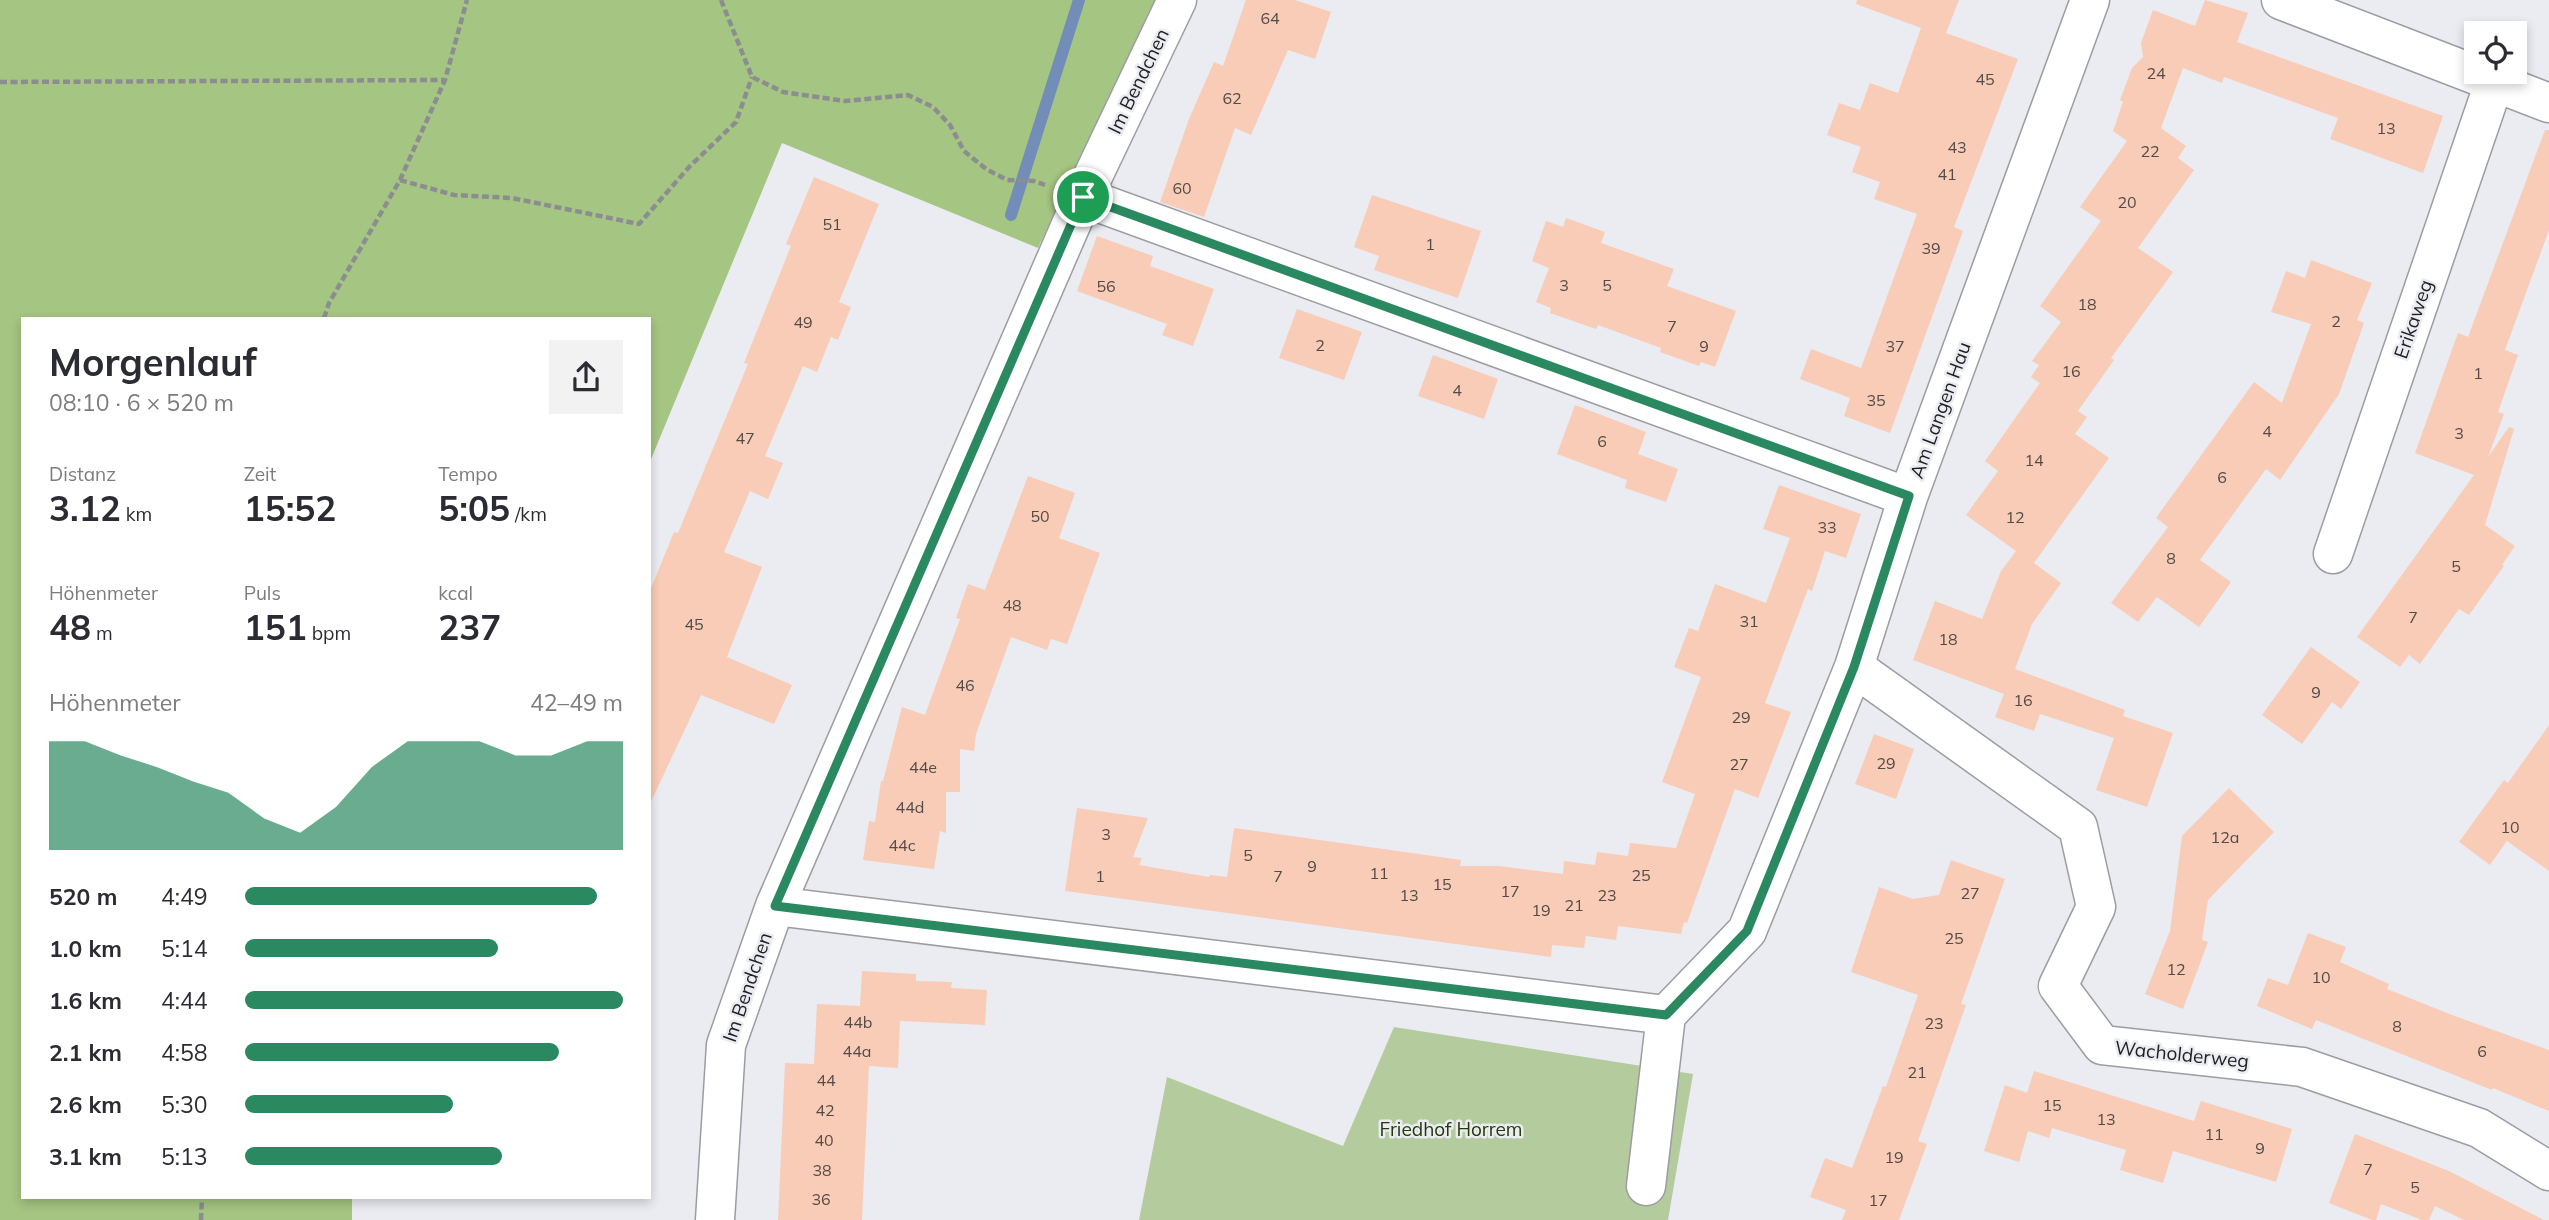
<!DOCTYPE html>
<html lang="de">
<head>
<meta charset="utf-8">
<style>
	:root { --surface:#fff; --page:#f2f2f3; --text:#2b2b33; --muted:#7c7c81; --accent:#2a8960 }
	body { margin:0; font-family:Mulish,sans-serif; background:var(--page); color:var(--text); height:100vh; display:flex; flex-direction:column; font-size:26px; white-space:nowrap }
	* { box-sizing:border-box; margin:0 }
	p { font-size:23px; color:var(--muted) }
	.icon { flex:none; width:38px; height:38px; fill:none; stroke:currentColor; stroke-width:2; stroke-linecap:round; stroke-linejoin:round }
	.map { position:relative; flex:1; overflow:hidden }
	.drawer { position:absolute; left:21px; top:317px; width:630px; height:882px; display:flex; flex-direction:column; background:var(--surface); border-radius:0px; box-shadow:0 4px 10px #0003 }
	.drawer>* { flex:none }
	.fabs { position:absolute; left:2464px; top:21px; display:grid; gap:14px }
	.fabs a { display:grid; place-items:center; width:63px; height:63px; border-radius:0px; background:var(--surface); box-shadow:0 4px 10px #0003; font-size:35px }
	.pin { position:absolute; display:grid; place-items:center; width:60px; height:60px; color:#fff; margin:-30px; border:4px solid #fff; border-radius:50%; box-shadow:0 2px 7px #0007 }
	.round { display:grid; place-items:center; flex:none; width:74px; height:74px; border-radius:0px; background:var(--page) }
	.headline { display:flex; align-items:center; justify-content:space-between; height:119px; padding:0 28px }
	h1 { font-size:38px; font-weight:700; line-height:52px }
	.metrics { display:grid; grid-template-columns:repeat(3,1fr); gap:10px; height:119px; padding:7px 28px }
	.metrics div { display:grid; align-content:center }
	.metrics b { font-size:35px; font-weight:700 }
	.metrics small { font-size:19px; font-weight:400 }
	.metrics p { font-size:19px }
	.chart { height:196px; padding:14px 28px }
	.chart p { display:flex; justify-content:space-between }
	.chart svg { width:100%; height:126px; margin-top:7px; fill:var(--accent); opacity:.7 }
	ul { padding:0 28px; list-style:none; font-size:23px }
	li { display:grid; grid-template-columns:112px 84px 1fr; align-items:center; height:52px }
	li i { height:18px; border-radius:9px; background:var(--accent) }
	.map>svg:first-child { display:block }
	.green { fill:#b4cb9d }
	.forest { fill:#a5c582 }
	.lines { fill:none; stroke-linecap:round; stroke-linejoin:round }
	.stream { stroke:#738db9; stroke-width:12 }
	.building { fill:#f8ccb6 }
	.minor-casing { stroke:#9b9da3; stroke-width:41 }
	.path { stroke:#8c8d91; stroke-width:4.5; stroke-dasharray:7 3.5; stroke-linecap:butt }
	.minor { stroke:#fff; stroke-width:38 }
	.route-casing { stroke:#fff; stroke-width:14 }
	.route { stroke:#2a8960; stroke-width:9 }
	.labels { text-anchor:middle; stroke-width:5; stroke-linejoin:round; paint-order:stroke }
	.number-label { font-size:16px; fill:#544a46 }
	.street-label { font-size:19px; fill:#1e1e21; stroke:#eaecf2 }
	.park-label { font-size:19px; fill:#263a09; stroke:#eaecf2 }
</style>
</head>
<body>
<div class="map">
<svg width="2549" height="1220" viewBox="0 0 2549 1220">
	<rect width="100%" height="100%" fill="#eaecf2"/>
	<path class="green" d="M1394 1027 1693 1074 1668 1220H1139L1167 1077 1343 1146Z"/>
	<path class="forest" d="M0 0H1155L1038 248 782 143 649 464V318H23V1197H352V1220H0Z"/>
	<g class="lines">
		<path class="stream" d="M1011 215 1079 0"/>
	</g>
	<path class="building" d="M1246 0H1295L1331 12 1315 59 1288 50 1251 135 1235 128 1204 217 1160 202 1189 119 1214 62 1223 66Z
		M1857 0H1959L1946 33 2018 59 1954 227 1963 231 1890 433 1844 416 1850 398 1800 379 1811 349 1861 368 1917 214 1874 199 1880 182 1852 172 1861 147 1827 135 1839 103 1860 110 1870 83 1898 93 1921 28 1856 4Z
		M2205 0 2248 13 2237 42 2443 116 2423 173 2330 139 2338 118 2224 77 2222 83 2183 68 2161 128 2186 146 2178 158 2194 170 2138 248 2173 272 2111 358 2114 360 2078 411 2087 417 2075 434 2109 458 2034 563 2061 583 2032 624 2015 669 2125 710 2123 716 2173 733 2147 807 2096 790 2114 738 2040 714 2034 731 1995 717 2004 694 1913 660 1935 601 1982 619 2001 571 2016 551 1966 515 1998 471 1985 461 2040 383 2031 377 2039 365 2032 361 2061 322 2040 306 2101 221 2080 207 2127 141 2113 131 2123 102 2120 100 2132 68 2143 57 2141 43 2153 10 2195 26Z
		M2545 130H2549V230L2505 350 2518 355 2498 412 2504 414 2488 457 2509 427 2514 429 2485 525 2515 546 2502 565 2504 566 2469 615 2459 609 2420 664 2409 655 2400 667 2357 637 2474 475 2415 453 2458 333 2468 337Z
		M814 177 879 204 839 302 851 307 838 340 831 337 817 372 803 366 765 456 783 463 768 499 750 491 724 552 762 567 727 657 792 685 774 724 701 695 649 806V593L674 532 678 533 748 364 744 363 791 246 786 244Z
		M1372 195 1481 231 1458 298 1374 270 1379 256 1354 247Z
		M1566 218 1605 232 1601 243 1674 269 1667 286 1736 311 1715 367 1701 362 1699 366 1660 352 1661 348 1628 336 1598 325 1596 329 1550 313 1551 308 1536 302 1549 268 1532 261 1546 221 1563 227Z
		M1097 236 1153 256 1150 266 1214 289 1193 346 1162 335 1167 324 1077 291Z
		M2311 260 2372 283 2357 320 2364 323 2339 394 2280 480 2266 469 2200 560 2231 582 2199 627 2157 597 2138 622 2111 603 2168 527 2156 518 2254 382 2282 403 2311 324 2271 312 2286 271 2305 278Z
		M1297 309 1362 332 1344 380 1279 358Z
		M1433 355 1498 379 1484 419 1418 396Z
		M1575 405 1646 432 1638 454 1678 469 1666 502 1625 488 1627 480 1557 454Z
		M1028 476 1075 493 1059 538 1100 553 1067 644 1051 639 1047 650 1011 637 976 734 974 751 960 749V792H946V833L940 831 934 869 863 860 869 821 875 822 881 781H883L902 707 925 715 960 619 956 618 968 584 985 590Z
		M1779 485 1861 514 1846 558 1825 551 1812 591 1808 589 1765 703 1791 712 1758 798 1735 789 1687 923 1684 922 1681 934 1618 926 1616 940 1586 936 1584 948 1552 945 1551 957 1065 891 1077 808 1148 818 1133 857 1142 858 1139 865 1209 877 1210 875 1227 877 1234 828 1461 860 1460 866H1499L1563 874 1564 861 1595 865 1597 852 1628 856 1630 843 1676 848 1695 794 1662 782 1701 677 1674 667 1689 628 1698 631 1715 584 1766 603 1790 538 1763 529Z
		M2311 647 2360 682 2341 709 2332 702 2302 744 2262 715Z
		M2549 725V871L2507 841 2490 865 2459 842 2504 780 2508 783Z
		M1874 734 1914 749 1896 799 1855 784Z
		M2229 788 2274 832 2208 900 2202 940 2208 942 2183 1009 2145 994 2170 931 2182 836Z
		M1951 860 2005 879 1961 1004 1966 1005 1918 1141 1927 1144 1899 1220H1842L1846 1210 1810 1197 1825 1158 1852 1168 1883 1086 1886 1087 1918 995 1851 972 1879 887 1913 899 1939 895Z
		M2308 933 2346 947 2340 962 2389 984 2387 989 2452 1015 2549 1050V1111L2493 1088 2492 1090 2316 1020 2312 1029 2257 1006 2268 978 2288 985Z
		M862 971 916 974V981L952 982 951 988 987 990 985 1025 900 1021 898 1068 869 1066 862 1220H778L785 1063 814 1064 817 1004 860 1006Z
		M2034 1071 2194 1121 2201 1101 2292 1129 2276 1182 2173 1151 2163 1183 2120 1170 2126 1150 2052 1128 2049 1138 2028 1131 2019 1162 1984 1151 2005 1085 2027 1093Z
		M2355 1134 2449 1171 2544 1220H2464L2435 1206 2429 1220H2422L2381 1204 2376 1220H2372L2329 1203Z"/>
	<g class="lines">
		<defs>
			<path id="minor" d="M2281 0 2549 103
				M1083 197 1908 497
				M2333 554 2494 83
				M1854 667 2078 827 2096 907 2058 986 2102 1045 2302 1067 2479 1128 2549 1171
				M775 906 1666 1015
				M1666 1015 1747 931 1854 667 1908 497 2090 0
				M1646 1186 1666 1015
				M715 1220 726 1045 775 906 1083 197 1177 0"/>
		</defs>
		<use href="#minor" class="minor-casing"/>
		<path class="path" d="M721 0 752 77 783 92 845 101 908 95 933 107 950 125 964 151 986 169 1007 180 1034 181 1045 185
			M0 82 445 80
			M400 180 454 195 512 198 639 224 690 166 736 122 752 77
			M324 318 329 303 400 180 445 80 467 0
			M201 1220 202 1197"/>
		<use href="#minor" class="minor"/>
	</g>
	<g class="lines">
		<defs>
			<path id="route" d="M1083 197 1909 496 1854 667 1747 931 1666 1015 775 906Z"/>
		</defs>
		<use href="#route" class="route-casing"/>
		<use href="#route" class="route"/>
	</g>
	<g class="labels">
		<g class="number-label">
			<text x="1270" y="24">64</text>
			<text x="2156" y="79">24</text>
			<text x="1985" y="85">45</text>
			<text x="1232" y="104">62</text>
			<text x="2386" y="134">13</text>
			<text x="1957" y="153">43</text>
			<text x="2150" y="157">22</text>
			<text x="1947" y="180">41</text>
			<text x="1182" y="194">60</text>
			<text x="2127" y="208">20</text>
			<text x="832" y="230">51</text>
			<text x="1430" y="250">1</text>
			<text x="1931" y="254">39</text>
			<text x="1564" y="291">3</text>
			<text x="1607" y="291">5</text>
			<text x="1106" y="292">56</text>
			<text x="2087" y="310">18</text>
			<text x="2336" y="327">2</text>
			<text x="803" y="328">49</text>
			<text x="1672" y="332">7</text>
			<text x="1320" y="351">2</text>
			<text x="1704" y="352">9</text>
			<text x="1895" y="352">37</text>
			<text x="2071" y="377">16</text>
			<text x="2478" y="379">1</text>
			<text x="1457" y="396">4</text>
			<text x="1876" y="406">35</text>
			<text x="2267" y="437">4</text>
			<text x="2459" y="439">3</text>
			<text x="745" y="444">47</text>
			<text x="1602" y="447">6</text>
			<text x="2034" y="466">14</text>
			<text x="2222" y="483">6</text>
			<text x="1040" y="522">50</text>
			<text x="2015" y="523">12</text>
			<text x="1827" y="533">33</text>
			<text x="2171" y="564">8</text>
			<text x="2456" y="572">5</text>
			<text x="1012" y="611">48</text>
			<text x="2413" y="623">7</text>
			<text x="1749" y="627">31</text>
			<text x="694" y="630">45</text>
			<text x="1948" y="645">18</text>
			<text x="965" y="691">46</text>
			<text x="2316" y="698">9</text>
			<text x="2023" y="706">16</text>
			<text x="1741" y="723">29</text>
			<text x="1886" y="769">29</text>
			<text x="1739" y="770">27</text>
			<text x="923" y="773">44e</text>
			<text x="910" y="813">44d</text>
			<text x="2510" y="833">10</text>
			<text x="1106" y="840">3</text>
			<text x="2225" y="843">12a</text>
			<text x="902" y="851">44c</text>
			<text x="1248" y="861">5</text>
			<text x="1312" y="872">9</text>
			<text x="1379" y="879">11</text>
			<text x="1641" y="881">25</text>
			<text x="1100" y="882">1</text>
			<text x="1278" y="882">7</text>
			<text x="1442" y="890">15</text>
			<text x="1510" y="897">17</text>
			<text x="1970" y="899">27</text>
			<text x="1409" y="901">13</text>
			<text x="1607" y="901">23</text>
			<text x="1574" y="911">21</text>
			<text x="1541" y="916">19</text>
			<text x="1954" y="944">25</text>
			<text x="2176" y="975">12</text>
			<text x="2321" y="983">10</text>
			<text x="858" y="1028">44b</text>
			<text x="1934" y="1029">23</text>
			<text x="2397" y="1032">8</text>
			<text x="857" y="1057">44a</text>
			<text x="2482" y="1057">6</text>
			<text x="1917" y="1078">21</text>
			<text x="826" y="1086">44</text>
			<text x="2052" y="1111">15</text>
			<text x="825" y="1116">42</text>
			<text x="2106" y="1125">13</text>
			<text x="2214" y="1140">11</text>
			<text x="824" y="1146">40</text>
			<text x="2260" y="1154">9</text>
			<text x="1894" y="1163">19</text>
			<text x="2368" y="1175">7</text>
			<text x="822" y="1176">38</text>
			<text x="2415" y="1193">5</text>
			<text x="821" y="1205">36</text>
			<text x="1878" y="1206">17</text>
		</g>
		<g class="street-label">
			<text transform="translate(1138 81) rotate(-64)" y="7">Im Bendchen</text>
			<text transform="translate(2413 319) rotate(-71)" y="7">Erikaweg</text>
			<text transform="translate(1940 410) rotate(-70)" y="7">Am Langen Hau</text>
			<text transform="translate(747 987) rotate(-71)" y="7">Im Bendchen</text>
			<text transform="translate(2182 1054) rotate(6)" y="7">Wacholderweg</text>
		</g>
		<g class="park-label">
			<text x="1451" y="1136">Friedhof Horrem</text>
		</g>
	</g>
</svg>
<div class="fabs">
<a><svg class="icon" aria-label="locate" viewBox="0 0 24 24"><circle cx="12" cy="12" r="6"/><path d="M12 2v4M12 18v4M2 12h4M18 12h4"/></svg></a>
</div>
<div class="pin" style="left:1083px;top:197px;background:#1e9e55"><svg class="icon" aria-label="arrive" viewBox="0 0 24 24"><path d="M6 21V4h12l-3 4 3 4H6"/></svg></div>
<section class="drawer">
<div class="headline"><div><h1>Morgenlauf</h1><p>08:10 · 6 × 520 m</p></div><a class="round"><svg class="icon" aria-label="share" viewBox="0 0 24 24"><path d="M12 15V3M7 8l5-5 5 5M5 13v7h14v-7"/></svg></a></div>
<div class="metrics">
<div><p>Distanz</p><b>3.12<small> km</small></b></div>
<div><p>Zeit</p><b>15:52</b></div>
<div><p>Tempo</p><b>5:05<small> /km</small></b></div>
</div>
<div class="metrics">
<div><p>Höhenmeter</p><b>48<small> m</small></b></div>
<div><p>Puls</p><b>151<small> bpm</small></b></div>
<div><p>kcal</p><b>237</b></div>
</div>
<div class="chart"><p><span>Höhenmeter</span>42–49 m</p>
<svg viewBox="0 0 160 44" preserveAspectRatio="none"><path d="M0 44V6L10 6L20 11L30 15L40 20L50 24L60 33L70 38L80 29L90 15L100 6L110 6L120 6L130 11L140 11L150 6L160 6V44z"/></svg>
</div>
<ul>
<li><b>520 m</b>4:49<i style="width:93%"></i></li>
<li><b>1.0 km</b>5:14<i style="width:67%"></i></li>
<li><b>1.6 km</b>4:44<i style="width:100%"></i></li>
<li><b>2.1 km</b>4:58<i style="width:83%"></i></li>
<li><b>2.6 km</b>5:30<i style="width:55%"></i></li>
<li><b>3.1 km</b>5:13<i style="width:68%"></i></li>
</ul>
</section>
</div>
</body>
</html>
